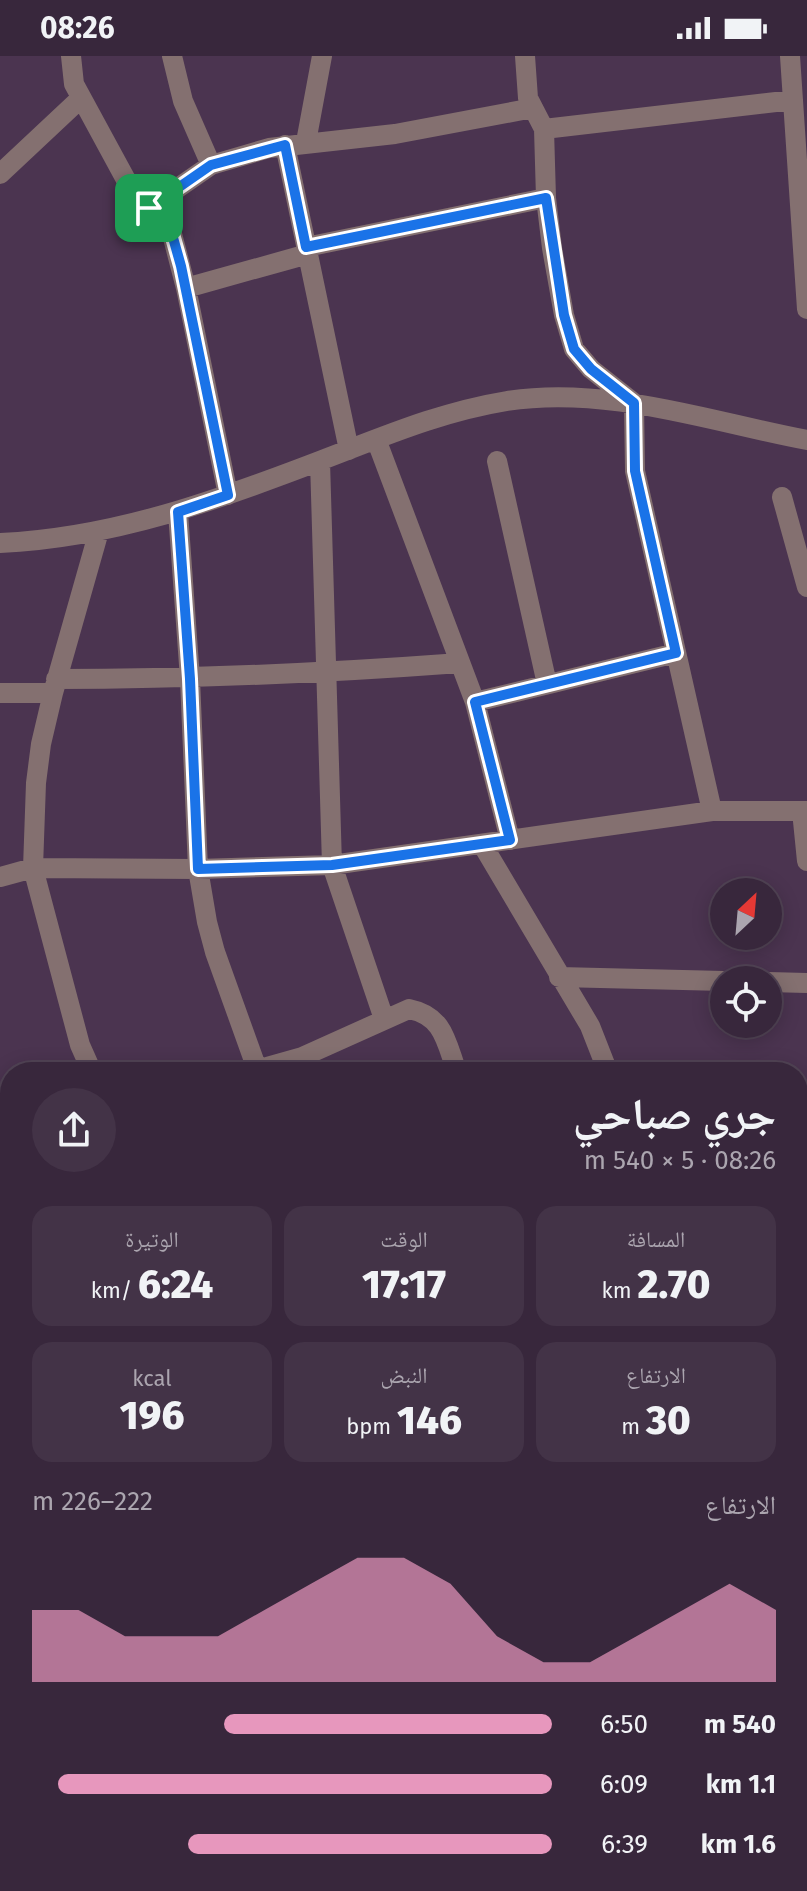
<!DOCTYPE html>
<html lang="ar">
<head>
<meta charset="utf-8">
<style>
	:root { --surface:#38273c; --page:#433347; --text:#f1f3f6; --muted:#aba5af; --line:#524456; --accent:#e797bd }
	body { margin:0; font-family:"Fira Sans","Noto Naskh Arabic",sans-serif; background:var(--page); color:var(--text); direction:rtl; height:100vh; display:flex; flex-direction:column; font-size:30px; white-space:nowrap }
	* { box-sizing:border-box; margin:0 }
	p { font-size:26px; color:var(--muted) }
	.icon { flex:none; width:44px; height:44px; fill:none; stroke:currentColor; stroke-width:2; stroke-linecap:round; stroke-linejoin:round }
	.map { position:relative; flex:1; overflow:hidden; direction:ltr }
	.details { position:absolute; left:0px; top:1006px; width:808px; height:830px; display:flex; flex-direction:column; background:var(--surface); border-radius:32px 32px 0 0; box-shadow:0 4px 20px #0003,0 0 0 2px var(--line); direction:rtl }
	.details>* { flex:none }
	.needle { width:52px; rotate:26deg }
	.tools { position:absolute; left:710px; top:822px; display:grid; gap:16px }
	.tools a { display:grid; place-items:center; width:72px; height:72px; border-radius:50%; background:var(--surface); box-shadow:0 4px 20px #0003,0 0 0 2px var(--line); font-size:40px }
	.pin { position:absolute; display:grid; place-items:center; width:68px; height:68px; color:#fff; margin:-34px; border-radius:16px; box-shadow:0 4px 12px #0006 }
	.round { display:grid; place-items:center; flex:none; width:84px; height:84px; border-radius:42px; background:var(--page) }
	.summary { display:flex; align-items:center; justify-content:space-between; height:136px; padding:0 32px }
	h1 { font-size:44px; font-weight:800; line-height:60px }
	.stats { display:grid; grid-template-columns:repeat(3,1fr); gap:12px; height:136px; padding:8px 32px }
	.stats div { display:grid; align-content:center; border-radius:20px; background:var(--page); text-align:center }
	.stats b { font-size:40px; font-weight:800 }
	.stats small { font-size:22px; font-weight:400 }
	.stats p { font-size:22px }
	.chart { height:224px; padding:16px 32px }
	.chart p { display:flex; justify-content:space-between }
	.chart svg { width:100%; height:144px; margin-top:8px; fill:var(--accent); opacity:.7 }
	ul { padding:0 32px; list-style:none; font-size:26px }
	li { display:grid; grid-template-columns:128px 96px 1fr; align-items:center; height:60px }
	li i { height:20px; border-radius:10px; background:var(--accent) }
	.status { display:flex; justify-content:space-between; align-items:center; height:56px; padding:0 40px; background:var(--surface); direction:ltr }
	.status svg { height:22px; fill:currentColor }
	.map>svg:first-child { display:block }
	.lines { fill:none; stroke-linecap:round; stroke-linejoin:round }
	.minor { stroke:#847070; stroke-width:20 }
	.tertiary { stroke:#847070; stroke-width:20 }
	.primary { stroke:#c9a1a0; stroke-width:20 }
	.route-casing { stroke:#fff; stroke-width:16 }
	.route { stroke:#1a73e8; stroke-width:10 }
</style>
</head>
<body>
<div class="status"><b>08:26</b><svg viewBox="0 0 49 12"><path d="M0 12V9h3v3zM5 12V6h3v6zM10 12V3h3v9zM15 12V0h3v12zM26 1h20v11H26zM47 4h2v5h-2z"/></svg></div>
<div class="map">
<svg width="807" height="1835" viewBox="0 0 807 1835">
	<rect width="100%" height="100%" fill="#4b3450"/>
	<g class="lines">
		<path class="minor" d="M71 0 74 28 125 122 135 137 172 178 186 232 228 439
			M172 0 183 45 211 109
			M525 0 528 42 544 73 546 142 552 192 564 259 574 293 591 313 634 347 635 415 712 755
			M790 0 807 253
			M544 73 793 44
			M306 86 322 0
			M285 89 349 394
			M0 118 81 42
			M149 152 211 109 269 92 395 78 533 52
			M306 191 546 142
			M186 232 308 198
			M376 383 475 646 510 784
			M320 405 332 809 384 963
			M497 405 547 628
			M782 441 807 531
			M178 456 190 623 198 813 207 866 215 896 257 1013
			M0 487C113 482 218 444 322 404 385 380 440 356 507 345 606 329 711 366 807 384
			M56 623C192 623 326 617 460 607
			M0 637H53
			M475 646 676 597
			M802 755 807 805
			M482 788 590 970 608 1016
			M0 821 33 812 198 813 332 809 712 755H807
			M559 921 724 925
			M768 926 807 927
			M92 1016 80 989 33 812 36 727 41 688 53 637 99 475
			M249 1016 302 1001 409 953C444 960 446 986 457 1016
			M0 1064H10
			M798 1078H807
			M798 1150 807 1149
			M0 1357 10 1355
			M798 1370 807 1364
			M0 1562 10 1595
			M798 1569 807 1563
			M78 1826 81 1835"/>
		<path class="tertiary" d="M798 1723H807
			M704 1826V1835"/>
		<path class="primary" d="M798 1480 807 1474
			M212 1835 237 1826"/>
	</g>
	<g class="lines">
		<defs>
			<path id="route" d="M285 89 306 191 546 142 564 259 574 293 591 313 634 347 635 415 676 597 475 646 510 784 332 809 198 813 190 623 178 456 228 439 181 210 172 178 149 152 211 109Z"/>
		</defs>
		<use href="#route" class="route-casing"/>
		<use href="#route" class="route"/>
	</g>
</svg>
<div class="tools">
<a><svg class="needle" viewBox="-14 -14 28 28"><path d="M0-13l5 13h-10z" fill="#e53935"/><path d="M0 13l5-13h-10z" fill="#aba5af"/></svg></a>
<a><svg class="icon" aria-label="locate" viewBox="0 0 24 24"><circle cx="12" cy="12" r="6"/><path d="M12 2v4M12 18v4M2 12h4M18 12h4"/></svg></a>
</div>
<div class="pin" style="left:149px;top:152px;background:#1e9e55"><svg class="icon" aria-label="arrive" viewBox="0 0 24 24"><path d="M6 21V4h12l-3 4 3 4H6"/></svg></div>
<section class="details">
<div class="summary"><div><h1>جري صباحي</h1><p>08:26 · 5 × 540 m</p></div><a class="round"><svg class="icon" aria-label="share" viewBox="0 0 24 24"><path d="M12 15V3M7 8l5-5 5 5M5 13v7h14v-7"/></svg></a></div>
<div class="stats">
<div><p>المسافة</p><b>2.70<small> km</small></b></div>
<div><p>الوقت</p><b>17:17</b></div>
<div><p>الوتيرة</p><b>6:24<small> /km</small></b></div>
</div>
<div class="stats">
<div><p>الارتفاع</p><b>30<small> m</small></b></div>
<div><p>النبض</p><b>146<small> bpm</small></b></div>
<div><p>kcal</p><b>196</b></div>
</div>
<div class="chart"><p><span>الارتفاع</span>222–226 m</p>
<svg viewBox="0 0 160 44" preserveAspectRatio="none"><path d="M0 44V22L10 22L20 30L30 30L40 30L50 22L60 14L70 6L80 6L90 14L100 30L110 38L120 38L130 30L140 22L150 14L160 22V44z"/></svg>
</div>
<ul>
<li><b>540 m</b>6:50<i style="width:63%"></i></li>
<li><b>1.1 km</b>6:09<i style="width:95%"></i></li>
<li><b>1.6 km</b>6:39<i style="width:70%"></i></li>
</ul>
</section>
</div>
</body>
</html>
